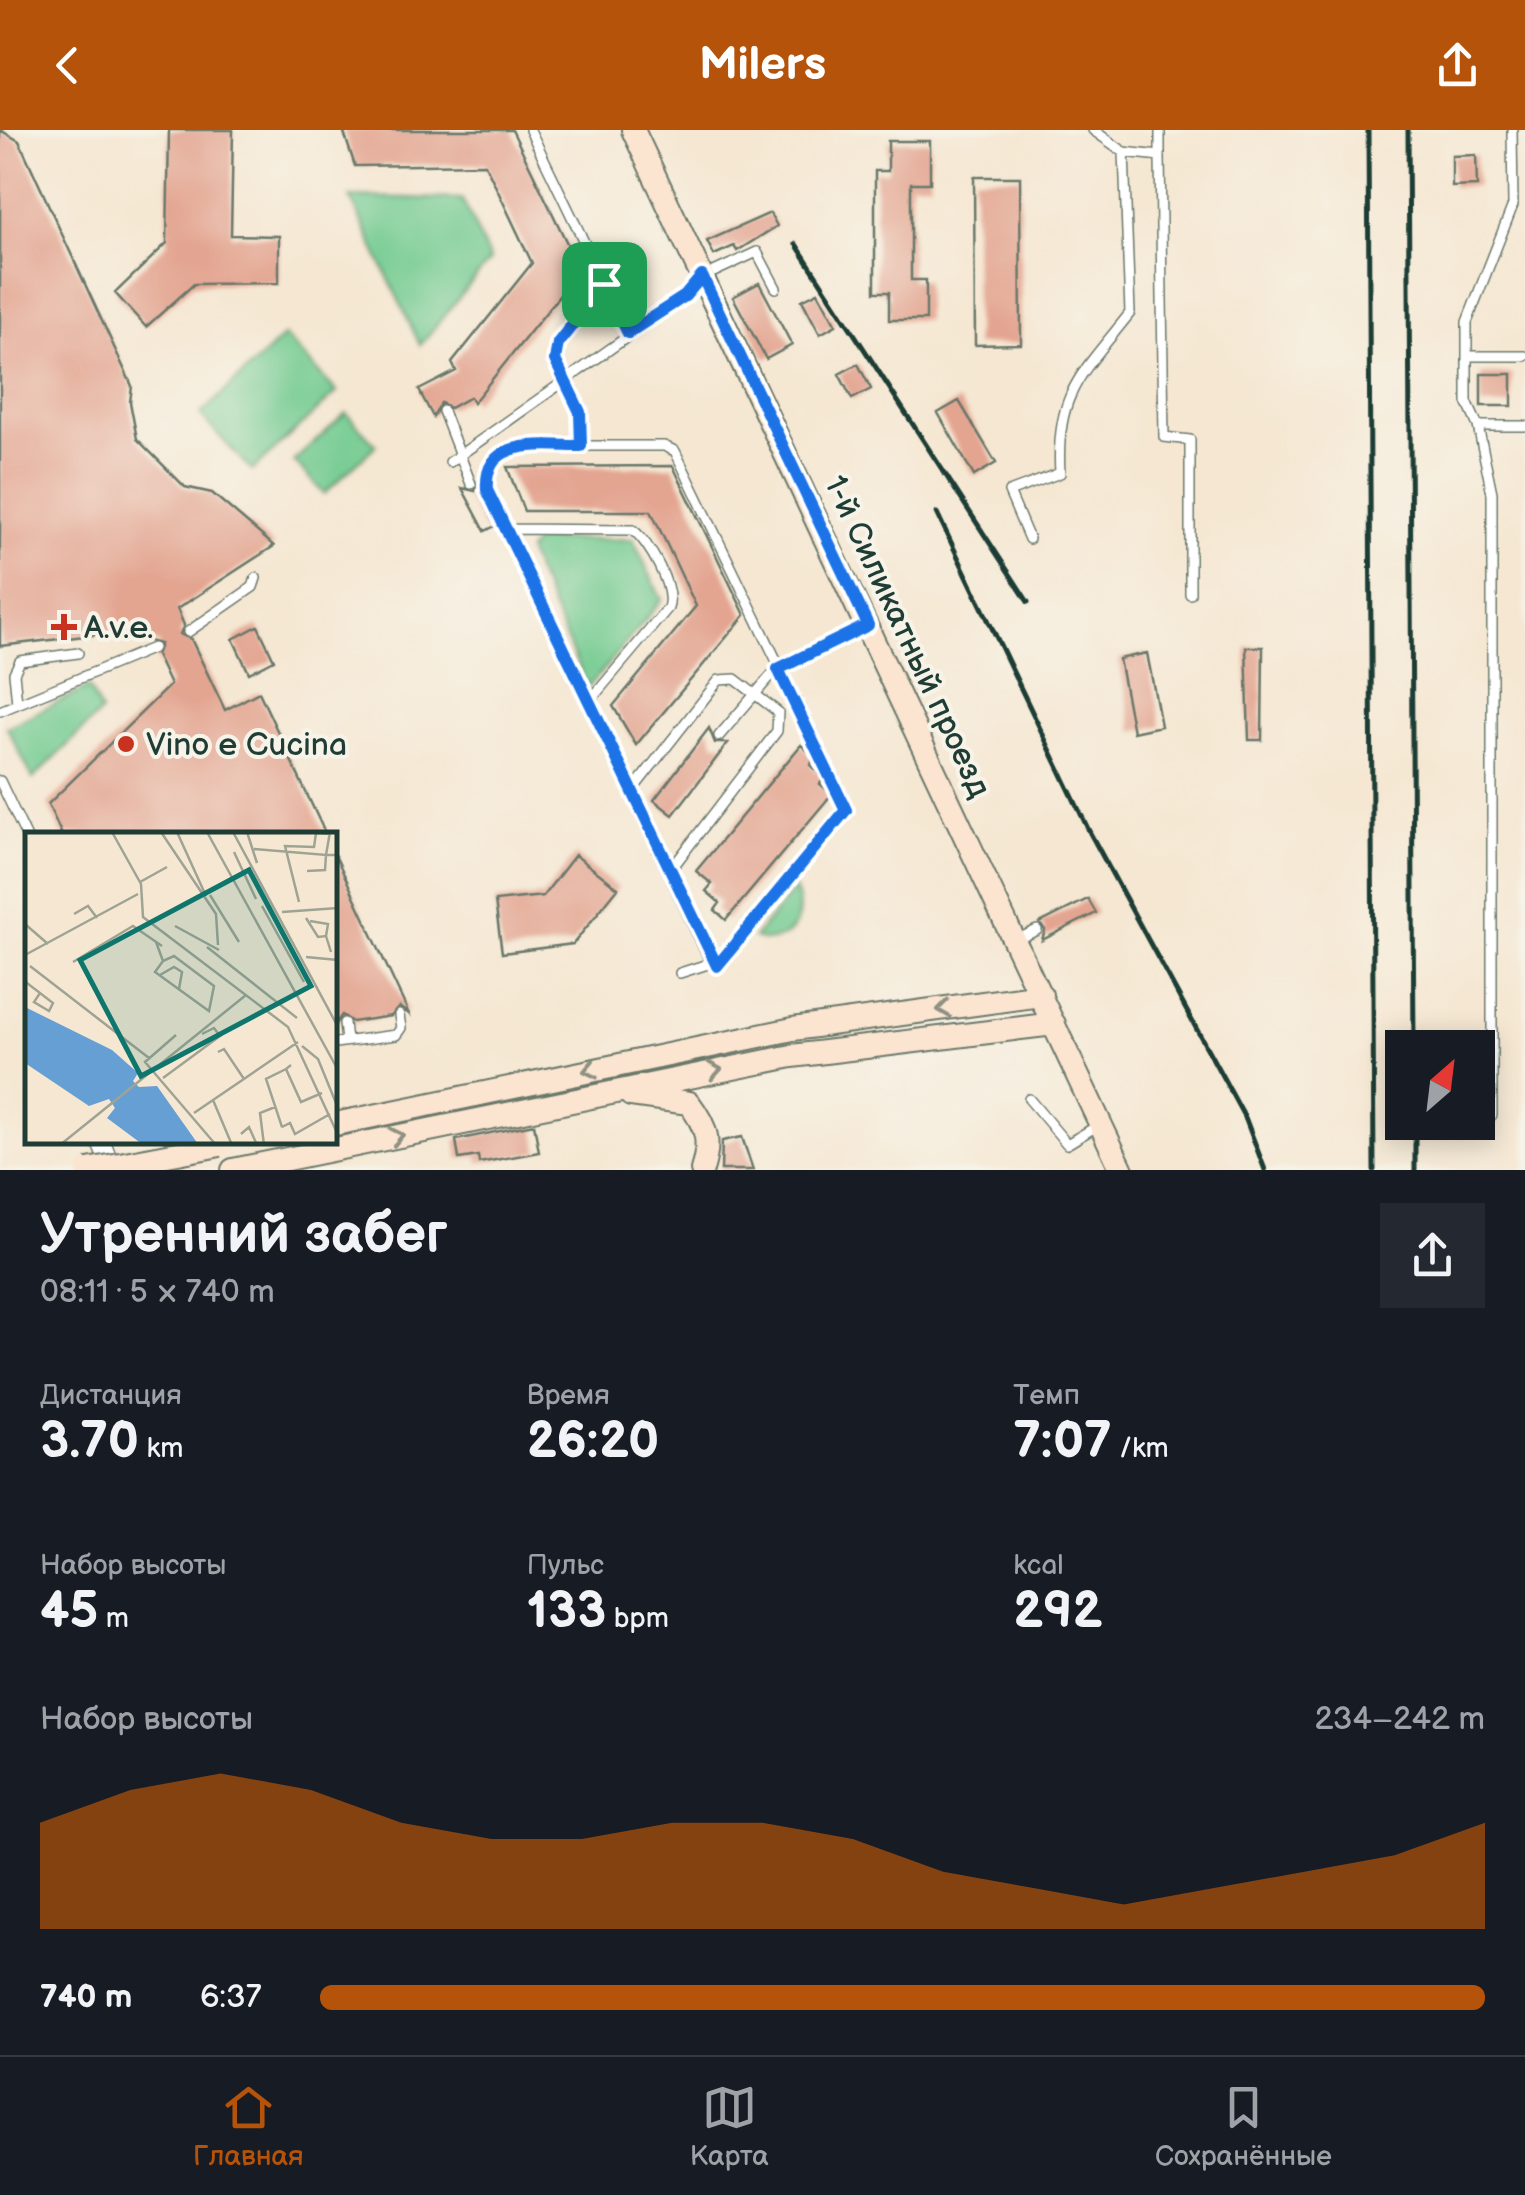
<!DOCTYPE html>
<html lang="ru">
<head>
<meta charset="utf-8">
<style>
	:root { --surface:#171b24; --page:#242831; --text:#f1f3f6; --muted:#9ea1a6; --line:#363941; --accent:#b45309 }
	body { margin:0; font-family:"Balsamiq Sans",sans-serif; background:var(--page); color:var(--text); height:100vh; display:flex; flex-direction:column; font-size:38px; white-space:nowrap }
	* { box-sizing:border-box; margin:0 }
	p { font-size:32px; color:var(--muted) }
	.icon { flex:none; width:55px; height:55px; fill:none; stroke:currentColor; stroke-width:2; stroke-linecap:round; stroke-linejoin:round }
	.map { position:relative; height:1040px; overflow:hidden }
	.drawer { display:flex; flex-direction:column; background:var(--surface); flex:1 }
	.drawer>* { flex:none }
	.needle { width:65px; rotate:28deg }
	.fabs { position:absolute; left:1385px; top:900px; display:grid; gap:20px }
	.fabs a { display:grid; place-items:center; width:110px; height:110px; border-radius:0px; background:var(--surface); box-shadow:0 5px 25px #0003; font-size:50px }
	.pin { position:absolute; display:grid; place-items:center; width:85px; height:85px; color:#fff; margin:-42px; border-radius:20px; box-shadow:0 5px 15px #0006 }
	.round { display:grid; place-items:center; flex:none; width:105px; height:105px; border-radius:0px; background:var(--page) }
	.head { display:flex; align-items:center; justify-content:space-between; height:170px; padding:0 40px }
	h1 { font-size:55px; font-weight:600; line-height:75px }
	.metrics { display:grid; grid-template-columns:repeat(3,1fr); gap:15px; height:170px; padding:10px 40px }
	.metrics div { display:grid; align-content:center }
	.metrics b { font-size:50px; font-weight:600 }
	.metrics small { font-size:28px; font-weight:400 }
	.metrics p { font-size:28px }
	.chart { height:280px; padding:20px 40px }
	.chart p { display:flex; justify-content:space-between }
	.chart svg { width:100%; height:180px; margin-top:10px; fill:var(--accent); opacity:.7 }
	ul { padding:0 40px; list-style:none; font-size:32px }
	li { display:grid; grid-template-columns:160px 120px 1fr; align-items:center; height:75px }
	li i { height:25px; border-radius:12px; background:var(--accent) }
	header { display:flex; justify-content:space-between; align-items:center; height:130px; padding:0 40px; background:var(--accent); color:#fff; font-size:45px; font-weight:600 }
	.tab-bar { display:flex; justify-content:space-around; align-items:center; height:140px; border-top:2px solid var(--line); background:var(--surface); font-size:28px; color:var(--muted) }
	.tab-bar a { display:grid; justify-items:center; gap:5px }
	.tab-bar .active { color:var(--accent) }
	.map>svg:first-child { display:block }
	.green { fill:#73cb91; stroke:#498462; stroke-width:2.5 }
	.building { fill:#e3a490 }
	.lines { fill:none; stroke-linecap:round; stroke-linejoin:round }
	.lane-casing { stroke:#6a786b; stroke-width:12 }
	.street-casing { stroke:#6a786b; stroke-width:21 }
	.secondary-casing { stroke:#6a786b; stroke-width:26 }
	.lane { stroke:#fff; stroke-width:9 }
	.street { stroke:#fff; stroke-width:18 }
	.secondary { stroke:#fce5d0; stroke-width:22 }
	.rail { stroke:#1f3d34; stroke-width:5 }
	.secondary-bridge-casing { stroke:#6a786b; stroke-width:26; stroke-linecap:butt }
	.secondary-bridge { stroke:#fce5d0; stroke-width:22 }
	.oneway { stroke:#8e9182 }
	.route-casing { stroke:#fff; stroke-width:20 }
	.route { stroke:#1a73e8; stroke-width:12 }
	.poi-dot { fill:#c8321e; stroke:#f7f3e8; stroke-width:4 }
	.labels { text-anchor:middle; stroke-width:8; stroke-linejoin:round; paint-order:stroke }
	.poi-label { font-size:32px; fill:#1f3d34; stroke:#f7f3e8; text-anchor:start }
	.street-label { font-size:32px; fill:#1f3d34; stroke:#f7f3e8 }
	.inset-road { fill:none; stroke:#9fa393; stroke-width:2.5 }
	.view { fill:#0f766e; fill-opacity:0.15; stroke:#0f766e; stroke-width:5 }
	.inset-edge { fill:none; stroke:#1f3d34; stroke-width:5 }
</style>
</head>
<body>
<header><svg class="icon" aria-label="back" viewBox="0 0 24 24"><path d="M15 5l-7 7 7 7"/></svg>Milers<svg class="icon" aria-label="share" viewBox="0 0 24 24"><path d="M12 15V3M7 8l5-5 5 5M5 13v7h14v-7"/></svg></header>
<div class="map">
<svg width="1525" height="1040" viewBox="0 0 1525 1040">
	<rect width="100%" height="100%" fill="#f7f3e8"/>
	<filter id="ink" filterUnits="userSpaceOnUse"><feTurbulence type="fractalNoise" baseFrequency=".01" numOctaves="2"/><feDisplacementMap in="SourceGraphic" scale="20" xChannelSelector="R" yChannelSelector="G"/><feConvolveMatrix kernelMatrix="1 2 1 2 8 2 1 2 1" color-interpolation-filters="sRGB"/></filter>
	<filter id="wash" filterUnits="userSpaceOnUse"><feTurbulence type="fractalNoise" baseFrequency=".0048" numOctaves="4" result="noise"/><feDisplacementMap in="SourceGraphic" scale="40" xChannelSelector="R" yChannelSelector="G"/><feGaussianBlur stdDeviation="2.25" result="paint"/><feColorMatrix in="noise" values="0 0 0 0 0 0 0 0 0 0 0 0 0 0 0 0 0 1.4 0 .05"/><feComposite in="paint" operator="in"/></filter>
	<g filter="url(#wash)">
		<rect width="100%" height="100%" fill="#f5e7d2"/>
		<path class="green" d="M350 67 462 69 490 130 420 215Z
			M284 206 337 262 252 341 200 285Z
			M346 283 376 315 324 364 294 331Z
			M633 409 662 470 588 558 527 422 536 410Z
			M89 557 101 582 33 649 7 597Z
			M794 759C809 789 787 819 754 808Z"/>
		<g id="blocks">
			<path class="building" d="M0 0 19 11 132 256 130 272 137 309 185 357 212 363 274 416 177 479 184 495 180 504 191 509 225 580 259 562 326 705H62L48 674 170 555 156 525 160 514 149 511 143 499 0 516Z
				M169 0H233L231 105 279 106V153L194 154 146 197 115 163 167 113Z
				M343 0H512L580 140 473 273 470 267 450 278 441 273 433 287 419 260 456 241 452 233 532 133 485 34 355 36Z
				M888 11H930V53H911V150H926V190H889V162H875V41H888Z
				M1476 25 1477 56 1452 57V26Z
				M974 47H1020L1021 214 975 215Z
				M770 83 777 96 737 121 734 116 714 125 707 111Z
				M759 153 792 215 766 229 733 167Z
				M818 162 836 195 820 204 802 170Z
				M858 234 871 259 852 269 839 244Z
				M1481 244H1512V276H1481Z
				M959 271 996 333 974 346 938 283Z
				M673 336 745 485 636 615 613 576 696 476 651 381H524L507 337Z
				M479 349V350L480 363 495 396 485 401 462 358 475 361Z
				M258 496 274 530 249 543 233 509Z
				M1246 517H1263L1262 610H1249Z
				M1147 523 1161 596 1133 602 1119 529Z
				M709 598 715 613H728L673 685 654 670Z
				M801 615 814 626 811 635 824 648 820 654 832 664 726 790 715 780 720 773 706 761 712 754 696 741Z
				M335 725 409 884 399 877 391 886 352 892 342 885 335 894Z
				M575 725 618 758 573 814 502 823 495 771 543 766Z
				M1088 769 1096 783 1042 810 1045 800 1040 793Z
				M534 994 539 1022 479 1033 478 1026 459 1029 456 1010Z
				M742 1007 753 1040H721L722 1011Z"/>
		</g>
	</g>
	<g filter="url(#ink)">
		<use href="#blocks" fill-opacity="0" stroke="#6a786b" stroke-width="2.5"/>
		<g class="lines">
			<defs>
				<path id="lane" d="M530 0 628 203
					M1124 22 1160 26V0
					M1160 26 1164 307 1190 310V464
					M1467 226V192L1513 75 1512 0
					M1525 226H1467V272L1478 296H1525
					M443 281 471 354
					M1478 296 1492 363V985
					M581 316 508 319 488 338 487 360 711 833 719 836 847 676 675 321 664 316H581L580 282 555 230 558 213 604 154
					M450 332 685 166 703 147 757 122 776 158
					M506 399 633 400C649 412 675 458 668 478L588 573
					M1029 409 1009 362 1060 343C1055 262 1083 243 1130 183L1124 22 1093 0
					M188 502 253 457 256 448
					M17 573 14 543 20 531 78 523
					M0 581 153 518
					M719 606 775 541 866 496
					M0 651 28 710
					M631 662 719 550 735 549 778 582 777 601 669 742
					M1016 810 1037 800
					M680 843 711 833
					M344 893 346 911
					M335 913 396 905 401 898 399 885
					M1029 969 1067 1014 1097 996"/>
				<path id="street" d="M101 1012 112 1040"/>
				<path id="secondary" d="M633 0 1122 1040
					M631 965 689 973C707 997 711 1011 702 1040
					M335 994 793 899 1041 865
					M233 1040 792 926 1054 894"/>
			</defs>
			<use href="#lane" class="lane-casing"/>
			<use href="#street" class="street-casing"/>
			<use href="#secondary" class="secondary-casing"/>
			<use href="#lane" class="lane"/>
			<use href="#street" class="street"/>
			<use href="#secondary" class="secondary"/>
			<path class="rail" d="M1368 0 1374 1040
				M1408 0 1414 918
				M796 114 1028 472
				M937 383 1090 703 1246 990 1265 1040
				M1415 1040V992"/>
			<defs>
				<path id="secondary-bridge" d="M88 1040 220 1015"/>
			</defs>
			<use href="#secondary-bridge" class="secondary-bridge-casing"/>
			<use href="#secondary-bridge" class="secondary-bridge"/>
		</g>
		<defs><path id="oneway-chevron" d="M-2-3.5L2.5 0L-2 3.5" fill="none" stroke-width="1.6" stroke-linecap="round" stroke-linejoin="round" transform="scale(2.5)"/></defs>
		<g class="oneway">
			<use href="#oneway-chevron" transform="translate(944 879) rotate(172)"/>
			<use href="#oneway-chevron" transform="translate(590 940) rotate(168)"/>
			<use href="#oneway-chevron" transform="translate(715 940) rotate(-10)"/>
			<use href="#oneway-chevron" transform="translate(397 1006) rotate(-12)"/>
		</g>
	</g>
	<g class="lines" filter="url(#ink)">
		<defs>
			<path id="route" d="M702 146 868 495 778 539 846 680 717 836 487 360C483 306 543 316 581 316L580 282 555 230 558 213 604 154 628 203 685 166Z"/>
		</defs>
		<use href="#route" class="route-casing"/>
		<use href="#route" class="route"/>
	</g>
	<g class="poi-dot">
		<path d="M59 482h10v10h10v10h-10v10h-10v-10h-10v-10h10z"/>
		<circle cx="126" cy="614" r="10"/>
	</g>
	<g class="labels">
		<g class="poi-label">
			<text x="84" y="508">A.v.e.</text>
			<text x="146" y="625">Vino e Cucina</text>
		</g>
		<g class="street-label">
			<text transform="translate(908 506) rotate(65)" y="11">1-й Силикатный проезд</text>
		</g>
	</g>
	<g transform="translate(25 702)">
		<rect width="312" height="312" fill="#f5e7d2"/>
		<path d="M0 175 87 218 113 241 108 249 114 255 132 254 173 312H117L82 286 90 276 84 267 64 274 0 231Z" fill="#659fd4"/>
		<path class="inset-road" d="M87 0 116 52 118 85 263 195 313 303M136 0 191 82 193 113M152 0 181 64M182 0 313 238M208 0 313 195M222 0 232 31M229 17 301 23 305 0M209 20 231 67M282 39 300 38 301 23H313M115 50 142 35M185 63 214 110M274 70 260 14 289 15 291 1 305 2M237 74 279 150M257 80 313 76M49 82 63 74 72 86M281 86 293 105 301 104 306 120M285 89 303 92 301 104M0 92 23 112M150 94 194 118M131 110 138 129 149 124 189 154 184 179 130 140 138 129M182 115 272 186M0 123 113 62M281 125 313 128M48 130 108 94 137 114M5 134 124 226M135 143 149 135 157 140 154 157M0 149 2 151 28 171 24 179 9 170 15 161M151 203 120 230 191 313M277 214 293 227 313 276M193 220 199 217 219 247M266 233 261 237 276 270 297 261M138 246 195 204 189 196 177 202M188 268 207 313M169 281 273 210M257 295 241 247 261 237M257 295 265 291 270 302 305 282M216 302 224 295 232 313M35 313 221 163M239 313 235 281 250 275"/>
		<path class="view" d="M224 38 286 154 116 244 55 128Z"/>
		<rect width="312" height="312" class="inset-edge"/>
	</g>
</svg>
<div class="fabs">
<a><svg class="needle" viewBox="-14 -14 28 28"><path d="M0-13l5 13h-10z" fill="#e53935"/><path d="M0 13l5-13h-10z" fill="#9ea1a6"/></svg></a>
</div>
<div class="pin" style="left:604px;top:154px;background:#1e9e55"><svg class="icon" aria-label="arrive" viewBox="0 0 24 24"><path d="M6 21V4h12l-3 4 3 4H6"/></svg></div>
</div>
<section class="drawer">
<div class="head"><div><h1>Утренний забег</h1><p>08:11 · 5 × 740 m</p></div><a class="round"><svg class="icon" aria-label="share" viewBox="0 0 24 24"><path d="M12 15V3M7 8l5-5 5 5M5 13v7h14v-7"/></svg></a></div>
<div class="metrics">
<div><p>Дистанция</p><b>3.70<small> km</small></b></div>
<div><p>Время</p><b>26:20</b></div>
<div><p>Темп</p><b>7:07<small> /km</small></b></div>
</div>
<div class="metrics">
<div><p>Набор высоты</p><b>45<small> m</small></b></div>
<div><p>Пульс</p><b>133<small> bpm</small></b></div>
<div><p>kcal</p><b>292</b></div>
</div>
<div class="chart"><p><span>Набор высоты</span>234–242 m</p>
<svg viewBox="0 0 160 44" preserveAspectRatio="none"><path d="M0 44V18L10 10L20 6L30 10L40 18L50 22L60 22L70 18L80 18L90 22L100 30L110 34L120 38L130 34L140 30L150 26L160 18V44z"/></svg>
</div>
<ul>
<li><b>740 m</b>6:37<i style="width:100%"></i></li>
</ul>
</section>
<nav class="tab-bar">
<a class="active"><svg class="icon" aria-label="home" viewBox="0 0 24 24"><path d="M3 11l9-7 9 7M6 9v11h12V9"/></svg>Главная</a>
<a><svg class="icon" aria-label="map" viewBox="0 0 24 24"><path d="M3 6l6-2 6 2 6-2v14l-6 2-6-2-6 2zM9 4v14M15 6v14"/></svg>Карта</a>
<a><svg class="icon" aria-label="saved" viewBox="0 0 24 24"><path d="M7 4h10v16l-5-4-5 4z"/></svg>Сохранённые</a>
</nav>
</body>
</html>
